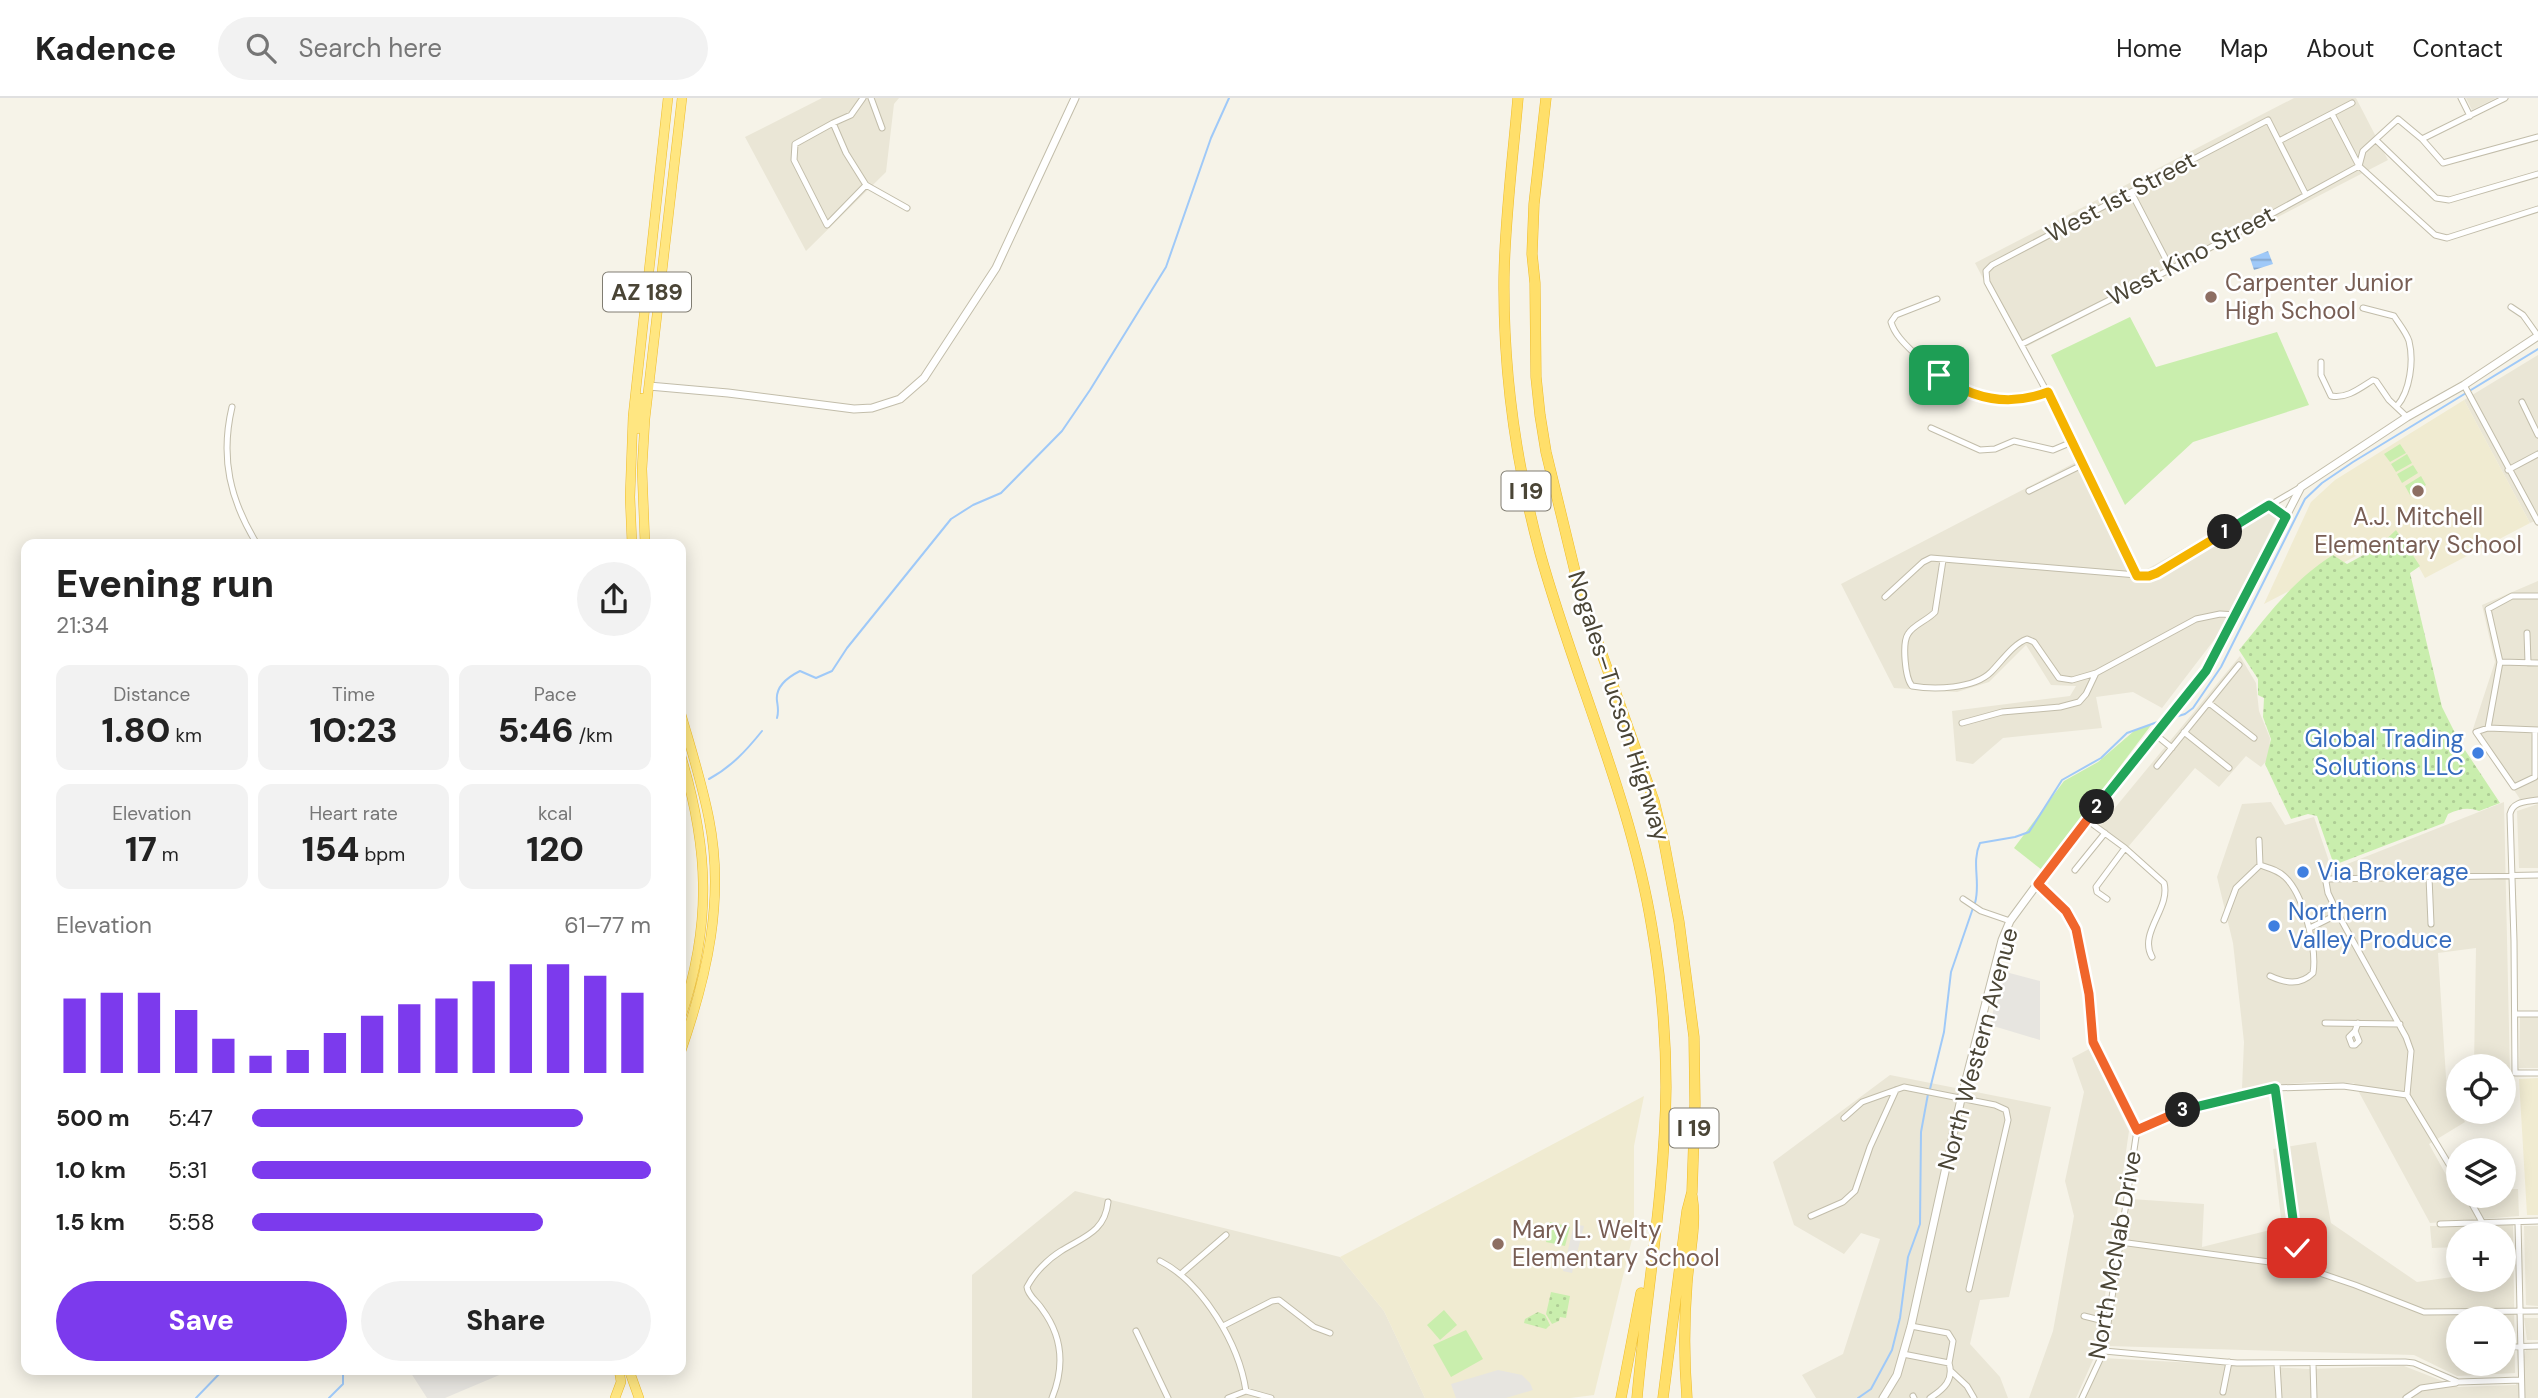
<!DOCTYPE html>
<html lang="en">
<head>
<meta charset="utf-8">
<style>
	:root { --surface:#fff; --page:#f2f2f2; --text:#222; --muted:#767676; --line:#e0e0e0; --accent:#7c3aed }
	body { margin:0; font-family:"DM Sans",sans-serif; background:var(--page); color:var(--text); height:100vh; display:flex; flex-direction:column; font-size:26px; white-space:nowrap }
	* { box-sizing:border-box; margin:0 }
	p { font-size:23px; color:var(--muted) }
	.icon { flex:none; width:38px; height:38px; fill:none; stroke:currentColor; stroke-width:2; stroke-linecap:round; stroke-linejoin:round }
	.map { position:relative; flex:1; overflow:hidden }
	.drawer { position:absolute; left:21px; top:441px; width:665px; height:836px; display:flex; flex-direction:column; background:var(--surface); border-radius:14px; box-shadow:0 4px 18px #0003 }
	.drawer>* { flex:none }
	.tools { position:absolute; left:2446px; top:956px; display:grid; gap:14px }
	.tools a { display:grid; place-items:center; width:70px; height:70px; border-radius:50%; background:var(--surface); box-shadow:0 4px 18px #0003; font-size:35px }
	.pin { position:absolute; display:grid; place-items:center; width:60px; height:60px; color:#fff; margin:-30px; border-radius:14px; box-shadow:0 4px 10px #0006 }
	.km { position:absolute; width:35px; height:35px; margin:-18px; border-radius:50%; background:#222; color:#fff; font-size:19px; line-height:35px; text-align:center }
	.round { display:grid; place-items:center; flex:none; width:74px; height:74px; border-radius:37px; background:var(--page) }
	.overview { display:flex; align-items:center; justify-content:space-between; height:119px; padding:0 35px }
	h1 { font-size:38px; font-weight:800; line-height:52px }
	.stats { display:grid; grid-template-columns:repeat(3,1fr); gap:10px; height:119px; padding:7px 35px }
	.stats div { display:grid; align-content:center; border-radius:14px; background:var(--page); text-align:center }
	.stats b { font-size:35px; font-weight:800 }
	.stats small { font-size:19px; font-weight:400 }
	.stats p { font-size:19px }
	.chart { height:196px; padding:14px 35px }
	.chart p { display:flex; justify-content:space-between }
	.chart svg { width:100%; height:126px; margin-top:7px; stroke:var(--accent); stroke-width:6 }
	.button { display:flex; gap:14px; margin-top:auto; padding:14px 35px }
	.button a { flex:1; height:80px; border-radius:42px; background:var(--accent); color:#fff; font-size:28px; font-weight:800; line-height:80px; text-align:center }
	.button a+a { background:var(--page); color:var(--text) }
	ul { padding:0 35px; list-style:none; font-size:23px }
	li { display:grid; grid-template-columns:112px 84px 1fr; align-items:center; height:52px }
	li i { height:18px; border-radius:9px; background:var(--accent) }
	header { display:flex; align-items:center; gap:42px; box-sizing:border-box; height:98px; padding:0 35px; background:var(--surface); border-bottom:2px solid var(--line) }
	header strong { font-size:33px }
	nav { display:flex; gap:38px; margin-inline-start:auto; font-size:24px }
	.search { width:490px; height:63px; background:var(--page); display:flex; align-items:center; gap:18px; box-sizing:border-box; padding:0 24px; border-radius:38px; color:var(--muted); font-size:26px }
	.map>svg:first-child { display:block }
	.residential { fill:#eae6d6; fill-rule:evenodd }
	.education { fill:#f0ebd1 }
	.grass { fill:url(#grass-dots) }
	.green { fill:#c9eead }
	.parking { fill:#e7e5e0 }
	.water { fill:url(#water-rules) }
	.lines { fill:none; stroke-linecap:round; stroke-linejoin:round }
	.stream { stroke:#9fc9f8; stroke-width:2 }
	.minor-casing { stroke:#c2bdaa; stroke-width:7 }
	.tertiary-casing { stroke:#c2bdaa; stroke-width:9 }
	.trunk-casing { stroke:#eebc2a; stroke-width:10 }
	.motorway-casing { stroke:#eebc2a; stroke-width:11 }
	.minor { stroke:#fff; stroke-width:5 }
	.tertiary { stroke:#fff; stroke-width:7 }
	.trunk { stroke:#ffe681; stroke-width:9 }
	.motorway { stroke:#ffdf6a; stroke-width:10 }
	.split-1-casing { stroke:#fff; stroke-width:14 }
	.split-2-casing { stroke:#fff; stroke-width:14 }
	.split-3-casing { stroke:#fff; stroke-width:14 }
	.split-4-casing { stroke:#fff; stroke-width:14 }
	.split-1 { stroke:#f5b400; stroke-width:9 }
	.split-2 { stroke:#22a559; stroke-width:9 }
	.split-3 { stroke:#f0652b; stroke-width:9 }
	.split-4 { stroke:#22a559; stroke-width:9 }
	.education-dot { fill:#8d6e63; stroke:#fff; stroke-width:2.5 }
	.shop-dot { fill:#3f7fe0; stroke:#fff; stroke-width:2.5 }
	.labels { text-anchor:middle; stroke-width:5; stroke-linejoin:round; paint-order:stroke }
	.shield { fill:#fff; stroke:#807d72; stroke-width:2 }
	.shield-label { font-size:23px; font-weight:bold; fill:#4a4536 }
	.street-label { font-size:24px; fill:#4a4536; stroke:#fff }
	.education-label { font-size:24px; fill:#785e54; stroke:#fff; text-anchor:start }
	.shop-label { font-size:24px; fill:#366cbe; stroke:#fff; text-anchor:start }
</style>
</head>
<body>
<header>
<strong>Kadence</strong>
<div class="search"><svg class="icon" aria-label="search" viewBox="0 0 24 24"><circle cx="10" cy="10" r="6"/><path d="M15 15l6 6"/></svg>Search here</div>
<nav><a>Home</a><a>Map</a><a>About</a><a>Contact</a></nav>
</header>
<div class="map">
<svg width="2538" height="1300" viewBox="0 0 2538 1300">
	<defs>
		<pattern id="grass-dots" width="8" height="8" patternUnits="userSpaceOnUse" patternTransform="scale(1.75)"><rect width="8" height="8" fill="#c9eead"/><path d="M2 2h.1M6 6h.1" fill="none" stroke="#aecd95" stroke-width="1.8" stroke-linecap="round"/></pattern>
		<pattern id="water-rules" width="6" height="5" patternUnits="userSpaceOnUse" patternTransform="scale(1.75)"><rect width="6" height="5" fill="#9fc9f8"/><path d="M0 2.5h6" fill="none" stroke="#84a5ca"/></pattern>
	</defs>
	<rect width="100%" height="100%" fill="#f6f3e8"/>
	<path class="residential" d="M822 0H899L894 6 886 74 806 153 745 39Z
		M2294 0H2356L2388 62 2020 252 1975 165Z
		M2466 0H2496L2472 12Z
		M2538 257V422L2530 425 2464 302Z
		M2084 360 2142 474 2262 406 2277 419 2221 533 2162 610 2133 594 2096 599 2102 630 2003 640 1973 666 1956 663 1952 613 2070 598 2076 588 2051 587 2026 547 1989 584 1957 594 1894 590 1841 486Z
		M2538 483V700L2520 701 2473 631 2495 564 2482 507Z
		M2240 558 2256 585 2259 613 2270 640 2269 660 2261 669 2246 658 2219 689 2195 670 2128 749 2100 728Z
		M2271 704 2285 727 2314 719 2332 772 2504 704 2510 976H2504V968H2474L2476 850 2438 855 2447 995 2465 1024 2429 1046 2455 1093H2459V1097H2504V1091H2518L2519 1118 2430 1125 2354 985 2312 984 2242 990 2244 944 2233 845 2217 779 2242 706Z
		M2538 706V770H2519L2517 713Z
		M2520 919H2538V970H2519Z
		M2089 951 2129 1033 2097 1253 2076 1300H2029L2053 1233 2074 1118 2065 1083 2084 994 2072 960Z
		M1890 977 2051 1009 2009 1199 1980 1202 1970 1246 2000 1279 2008 1300H1816L1802 1277 1843 1256 1880 1141 1861 1135 1844 1156 1794 1127 1773 1064Z
		M2316 1044 2331 1125 2417 1184 2459 1178V1181H2504V1136H2459V1149L2432 1150 2430 1128 2513 1127 2515 1275 2457 1278 2414 1257 2108 1248 2131 1101 2204 1106 2202 1149 2282 1129 2273 1051ZM2459 1220H2504V1265H2459Z
		M1075 1093 1340 1159 1384 1213 1425 1300H972V1177Z
		M2524 1128H2538V1208L2526 1207Z
		M2524 1220H2538V1242H2527Z
		M2526 1251H2538V1300H2085L2102 1260 2309 1271 2404 1268 2458 1289 2516 1287Z"/>
	<path class="education" d="M2464 302 2530 425 2425 480 2400 435 2264 506 2311 404 2335 382Z
		M2538 980V1117H2527L2519 981Z
		M1644 998 1634 1048V1133L1594 1297 1570 1300H1425L1384 1213 1340 1159Z"/>
	<path class="grass" d="M2396 432 2420 468 2410 475 2442 609 2459 643 2500 705 2479 713C2468 709 2459 711 2448 716L2444 725 2334 767 2317 718 2308 716 2291 721 2265 666 2271 641 2263 619 2264 600 2258 597V581L2239 552C2268 517 2294 481 2333 457L2347 466 2378 449Z
		M1551 1194 1570 1198 1566 1220 1560 1219 1559 1223 1552 1226 1546 1216Z
		M1538 1214 1545 1217 1550 1227 1546 1231 1524 1225 1525 1221Z"/>
	<path class="green" d="M2130 219 2156 269 2277 234 2309 307 2193 344 2125 407 2051 257Z
		M2400 346 2406 355 2390 364 2384 356Z
		M2407 356 2412 365 2396 374 2391 366Z
		M2413 367 2418 375 2402 385 2397 376Z
		M2421 378 2426 387 2410 397 2405 388Z
		M2152 626 2042 772 2014 750 2064 683 2098 664 2134 633Z
		M1550 1124 1570 1129 1565 1148 1546 1144Z
		M1444 1212 1457 1227 1440 1242 1427 1227Z
		M1466 1232 1483 1261 1451 1279 1433 1247Z"/>
	<path class="parking" d="M2002 873 2040 883V942L1990 927Z
		M1574 1126 1584 1128 1572 1175 1563 1173Z
		M409 1272H503L504 1275 445 1300H427Z
		M1498 1272 1522 1277 1530 1285 1533 1292 1506 1300H1456L1451 1286Z"/>
	<path class="water" d="M2268 153 2273 166 2254 172 2250 160Z"/>
	<g class="lines">
		<path class="stream" d="M2175 619 2185 616 2193 610 2221 569 2305 401 2322 385 2353 364 2538 251
			M777 620C779 613 778 610 777 603 775 588 788 579 800 573L816 580 832 573 847 550 951 421 973 407 1001 395 1062 333 1090 292 1166 169 1211 40 1229 0
			M709 681C731 669 746 653 762 633
			M681 696V695
			M1975 805C1981 784 1971 765 1980 745L2015 739 2029 734 2062 682 2101 660 2127 635 2163 622
			M1930 991 1944 934 1951 874 1973 810
			M196 1300 223 1272
			M329 1300 343 1286V1272
			M1858 1300 1871 1291 1892 1252 1900 1220 1908 1159 1920 1126 1921 1034 1928 996"/>
		<defs>
			<path id="minor" d="M863 0 851 17 833 25 795 46 794 62 827 127 866 87 907 110
				M871 0 882 30
				M2461 0 2470 18
				M2332 16 2359 68 2435 137 2447 140 2538 111
				M833 25 846 55 866 87
				M2422 41 2505 0
				M2376 42 2436 100 2449 102 2538 76
				M2279 43 2352 5
				M2359 68 2363 53 2398 21 2422 41 2443 65 2538 39
				M2131 94 2171 171
				M1937 201 1896 217 1891 224C1895 238 1907 248 1918 259 1954 295 1998 313 2047 294
				M2511 209 2523 217 2538 238
				M2363 210 2394 218C2399 226 2406 234 2409 243 2414 263 2410 293 2397 308
				M2022 246 2171 171 2359 68
				M2321 264V277L2331 298C2347 301 2360 290 2373 282L2376 283 2389 302 2407 319
				M2464 287 2538 424
				M2522 304 2538 337
				M232 309C220 360 230 402 257 446
				M1931 330 1980 352 1995 351 2014 343 2053 352 2072 344
				M2508 372 2538 356
				M2029 393 2082 367
				M2269 407 2286 420
				M1943 462 1935 514C1928 522 1913 527 1908 536 1902 545 1905 580 1912 588 1934 592 1974 591 1991 574 2002 563 2013 546 2027 541L2034 544 2059 580 2072 582 2096 575
				M2137 478 2047 294 1987 184 1986 173 1992 167 2268 22 2306 97
				M1885 499 1923 464 1931 460 2149 478 2301 389
				M2527 535 2528 565
				M2500 564 2538 565
				M2209 605 2254 640
				M1962 625 2002 614 2060 609 2079 604 2086 596 2096 575 2196 521 2220 516 2237 517
				M2488 630 2500 564 2488 511 2512 498H2538
				M2535 632V679L2514 689 2476 634 2488 630 2538 632
				M2184 634 2229 670
				M2156 637 2172 650
				M2157 668 2239 567
				M2538 702C2526 704 2513 703 2510 716L2514 843 2515 975H2538
				M2087 722 2125 750 2164 785C2171 810 2138 835 2152 859
				M2259 742 2260 767
				M2075 772 2105 735
				M2429 779 2431 826
				M2038 785 2066 813 2075 831 2089 896 2093 944 2137 1032 2104 1253 2082 1300
				M1963 801 1981 813 2010 823
				M2107 801 2097 794 2096 789 2125 750
				M2224 822 2236 790 2260 767C2269 770 2278 772 2285 779 2304 797 2317 851 2313 875 2300 888 2285 885 2270 878
				M2310 830 2338 816
				M2515 916H2538
				M2325 925 2400 926
				M2355 933 2359 943 2355 947H2352L2349 939 2355 933 2358 925
				M2275 990 2299 1168
				M1844 1020 1862 1004 1904 989 1995 1007 2006 1012 2008 1022 1969 1191
				M2137 1032 2192 1009 2275 990 2343 988 2407 997
				M2459 1083 2407 997 2411 953 2406 939 2338 816 2328 795 2326 784 2328 781 2538 777
				M2467 1097 2482 1124
				M1811 1118 1843 1104 1855 1093 1870 1049 1896 992
				M2518 1124 2522 1300
				M2440 1126 2538 1123
				M2120 1144 2299 1168 2355 1187 2424 1214 2538 1213
				M1160 1163C1203 1185 1239 1246 1246 1293
				M1182 1175 1226 1137
				M2084 1218 2108 1224
				M1223 1228 1272 1203 1279 1202 1314 1229 1330 1235
				M1136 1233 1168 1300
				M2504 1249 2538 1248
				M2454 1251H2459
				M2104 1253 2237 1265 2405 1264 2414 1265 2458 1284 2521 1282
				M1903 1256 1949 1265 1953 1243 1948 1235 1911 1228
				M2277 1266 2279 1300
				M2313 1266 2314 1300
				M1951 1273 1967 1288 1974 1300
				M2223 1294 2229 1264
				M1913 1298 1914 1300
				M1052 1300C1065 1268 1063 1239 1042 1211 1037 1203 1028 1198 1027 1189 1034 1175 1048 1161 1061 1153 1083 1139 1105 1134 1108 1104
				M1228 1300 1246 1293 1271 1300
				M1930 1300C1944 1291 1954 1282 1949 1265
				M2406 1300 2421 1290 2456 1285"/>
			<path id="tertiary" d="M649 288 728 295 854 311 872 310 900 301 924 280 996 170 1075 0
				M1883 1300 1897 1277 1911 1228 1961 1001 2002 842 2010 823 2038 785 2206 573 2301 389 2407 319 2464 287 2538 238"/>
			<path id="trunk" d="M637 331 642 300
				M632 446 630 399 633 318 668 0
				M645 446 642 371 645 321 682 0
				M681 616C691 651 702 685 709 721 725 801 707 878 681 953
				M681 658C709 751 712 826 681 919
				M629 1272 639 1300
				M615 1300 621 1284 619 1272"/>
			<path id="motorway" d="M1518 0C1513 59 1505 119 1504 179 1503 271 1516 366 1540 455 1575 581 1631 701 1652 830 1661 882 1666 936 1666 989 1665 1093 1646 1197 1637 1300
				M1546 0 1534 106 1532 156 1535 185 1536 279 1540 317 1546 354 1580 494 1654 703 1664 744 1679 824 1694 939 1695 1006 1692 1094 1687 1113 1663 1300
				M1621 1300 1641 1195
				M1687 1300C1684 1262 1684 1223 1687 1185 1689 1157 1697 1126 1692 1098"/>
		</defs>
		<use href="#minor" class="minor-casing"/>
		<use href="#tertiary" class="tertiary-casing"/>
		<use href="#trunk" class="trunk-casing"/>
		<use href="#motorway" class="motorway-casing"/>
		<use href="#minor" class="minor"/>
		<use href="#tertiary" class="tertiary"/>
		<use href="#trunk" class="trunk"/>
		<use href="#motorway" class="motorway"/>
	</g>
	<g class="lines">
		<defs>
			<path id="split-1" d="M1939 277C1972 301 2009 309 2048 294L2137 478H2149L2157 475 2225 434"/>
			<path id="split-2" d="M2097 709 2206 573 2286 419 2269 407 2225 434"/>
			<path id="split-3" d="M2097 709 2038 786 2066 813 2076 831 2089 896 2093 944 2137 1032 2183 1012"/>
			<path id="split-4" d="M2183 1012 2275 990 2297 1150"/>
		</defs>
		<use href="#split-1" class="split-1-casing"/>
		<use href="#split-2" class="split-2-casing"/>
		<use href="#split-3" class="split-3-casing"/>
		<use href="#split-4" class="split-4-casing"/>
		<use href="#split-1" class="split-1"/>
		<use href="#split-2" class="split-2"/>
		<use href="#split-3" class="split-3"/>
		<use href="#split-4" class="split-4"/>
	</g>
	<g class="education-dot">
		<circle cx="2211" cy="199" r="7"/>
		<circle cx="2418" cy="393" r="7"/>
		<circle cx="1498" cy="1146" r="7"/>
	</g>
	<g class="shop-dot">
		<circle cx="2478" cy="655" r="7"/>
		<circle cx="2303" cy="774" r="7"/>
		<circle cx="2274" cy="828" r="7"/>
	</g>
	<g class="labels">
		<g class="shield">
			<rect x="603" y="174.5" width="88" height="39" rx="5"/>
			<rect x="1501.5" y="373.5" width="49" height="39" rx="5"/>
			<rect x="1669.5" y="1010.5" width="49" height="39" rx="5"/>
		</g>
		<g class="shield-label">
			<text x="647" y="202">AZ 189</text>
			<text x="1526" y="401">I 19</text>
			<text x="1694" y="1038">I 19</text>
		</g>
		<g class="street-label">
			<text transform="translate(2121 99) rotate(-28)" y="8">West 1st Street</text>
			<text transform="translate(2191 158) rotate(-28)" y="8">West Kino Street</text>
			<text transform="translate(1619 608) rotate(72)" y="8">Nogales–Tucson Highway</text>
			<text transform="translate(1978 951) rotate(-75)" y="8">North Western Avenue</text>
			<text transform="translate(2115 1157) rotate(-80)" y="8">North McNab Drive</text>
		</g>
		<g class="education-label">
			<text x="2225" y="193">Carpenter Junior<tspan x="2225" dy="28">High School</tspan></text>
			<text x="2418" y="427" text-anchor="middle">A.J. Mitchell<tspan x="2418" dy="28">Elementary School</tspan></text>
			<text x="1512" y="1140">Mary L. Welty<tspan x="1512" dy="28">Elementary School</tspan></text>
		</g>
		<g class="shop-label">
			<text x="2464" y="649" text-anchor="end">Global Trading<tspan x="2464" dy="28">Solutions LLC</tspan></text>
			<text x="2317" y="782">Via Brokerage</text>
			<text x="2288" y="822">Northern<tspan x="2288" dy="28">Valley Produce</tspan></text>
		</g>
	</g>
</svg>
<div class="tools">
<a><svg class="icon" aria-label="locate" viewBox="0 0 24 24"><circle cx="12" cy="12" r="6"/><path d="M12 2v4M12 18v4M2 12h4M18 12h4"/></svg></a>
<a><svg class="icon" aria-label="layers" viewBox="0 0 24 24"><path d="M12 4l9 5-9 5-9-5zM3 14l9 5 9-5"/></svg></a>
<a>+</a>
<a>−</a>
</div>
<div class="pin" style="left:1939px;top:277px;background:#1e9e55"><svg class="icon" aria-label="arrive" viewBox="0 0 24 24"><path d="M6 21V4h12l-3 4 3 4H6"/></svg></div>
<div class="pin" style="left:2297px;top:1150px;background:#d93025"><svg class="icon" aria-label="check" viewBox="0 0 24 24"><path d="M5 12l5 5 9-10"/></svg></div>
<b class="km" style="left:2225px;top:434px">1</b>
<b class="km" style="left:2097px;top:709px">2</b>
<b class="km" style="left:2183px;top:1012px">3</b>
<section class="drawer">
<div class="overview"><div><h1>Evening run</h1><p>21:34</p></div><a class="round"><svg class="icon" aria-label="share" viewBox="0 0 24 24"><path d="M12 15V3M7 8l5-5 5 5M5 13v7h14v-7"/></svg></a></div>
<div class="stats">
<div><p>Distance</p><b>1.80<small> km</small></b></div>
<div><p>Time</p><b>10:23</b></div>
<div><p>Pace</p><b>5:46<small> /km</small></b></div>
</div>
<div class="stats">
<div><p>Elevation</p><b>17<small> m</small></b></div>
<div><p>Heart rate</p><b>154<small> bpm</small></b></div>
<div><p>kcal</p><b>120</b></div>
</div>
<div class="chart"><p><span>Elevation</span>61–77 m</p>
<svg viewBox="0 0 160 44" preserveAspectRatio="none"><path d="M5 44V18M15 44V16M25 44V16M35 44V22M45 44V32M55 44V38M65 44V36M75 44V30M85 44V24M95 44V20M105 44V18M115 44V12M125 44V6M135 44V6M145 44V10M155 44V16"/></svg>
</div>
<ul>
<li><b>500 m</b>5:47<i style="width:83%"></i></li>
<li><b>1.0 km</b>5:31<i style="width:100%"></i></li>
<li><b>1.5 km</b>5:58<i style="width:73%"></i></li>
</ul>
<div class="button"><a>Save</a><a>Share</a></div>
</section>
</div>
</body>
</html>
